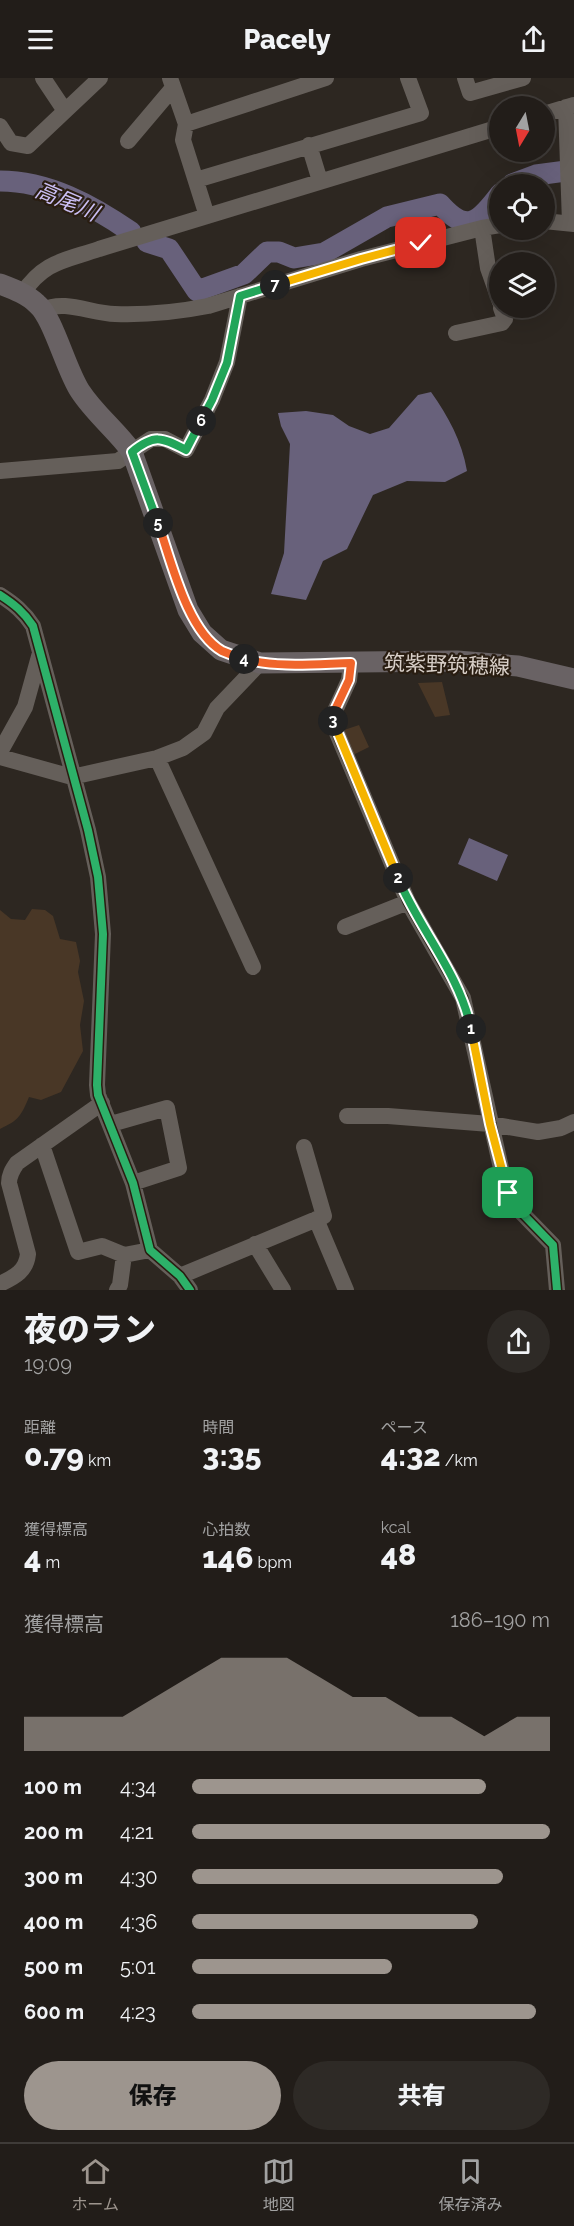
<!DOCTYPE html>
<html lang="ja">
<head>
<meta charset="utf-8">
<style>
	:root { --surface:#221d19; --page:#2e2a26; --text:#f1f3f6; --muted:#a2a2a2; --line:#3f3b38; --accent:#9d958e }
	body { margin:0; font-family:Raleway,"Noto Sans JP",sans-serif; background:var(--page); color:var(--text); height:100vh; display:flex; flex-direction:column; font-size:22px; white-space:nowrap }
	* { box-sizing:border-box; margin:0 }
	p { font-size:20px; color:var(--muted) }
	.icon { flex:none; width:33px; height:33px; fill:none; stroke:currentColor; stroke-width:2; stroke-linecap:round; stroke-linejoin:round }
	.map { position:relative; height:1212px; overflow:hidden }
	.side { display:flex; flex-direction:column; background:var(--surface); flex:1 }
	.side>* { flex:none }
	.needle { width:39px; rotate:190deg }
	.controls { position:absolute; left:489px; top:18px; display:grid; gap:12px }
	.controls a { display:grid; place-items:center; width:66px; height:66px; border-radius:50%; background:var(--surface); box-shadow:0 6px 24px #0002,0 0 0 2px var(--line); font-size:30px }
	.pin { position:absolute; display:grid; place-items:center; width:51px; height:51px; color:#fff; margin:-26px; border-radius:12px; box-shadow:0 3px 9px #0006 }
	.km { position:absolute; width:30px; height:30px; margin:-15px; border-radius:50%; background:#222; color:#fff; font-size:16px; line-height:30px; text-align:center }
	.round { display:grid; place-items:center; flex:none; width:63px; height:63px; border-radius:32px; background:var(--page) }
	.headline { display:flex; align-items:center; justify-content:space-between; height:102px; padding:0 24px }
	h1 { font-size:33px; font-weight:800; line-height:45px }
	.stats { display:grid; grid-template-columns:repeat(3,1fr); gap:9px; height:102px; padding:6px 24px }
	.stats div { display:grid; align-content:center }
	.stats b { font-size:30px; font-weight:800 }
	.stats small { font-size:16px; font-weight:400 }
	.stats p { font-size:16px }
	.chart { height:168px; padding:12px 24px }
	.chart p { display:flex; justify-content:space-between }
	.chart svg { width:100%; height:108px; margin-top:6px; fill:var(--accent); opacity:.7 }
	.action { display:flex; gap:12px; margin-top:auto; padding:12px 24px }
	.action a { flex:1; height:69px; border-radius:36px; background:var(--accent); color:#111; font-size:24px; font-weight:800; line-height:69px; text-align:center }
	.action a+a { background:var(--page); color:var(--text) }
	ul { padding:0 24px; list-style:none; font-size:20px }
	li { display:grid; grid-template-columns:96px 72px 1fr; align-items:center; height:45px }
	li i { height:15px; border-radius:8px; background:var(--accent) }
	header { display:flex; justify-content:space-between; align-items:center; height:78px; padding:0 24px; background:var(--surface); font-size:27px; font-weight:800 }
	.dock { display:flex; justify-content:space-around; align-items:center; height:84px; border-top:2px solid var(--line); background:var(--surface); font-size:16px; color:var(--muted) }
	.dock a { display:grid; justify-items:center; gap:3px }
	.dock .on { color:var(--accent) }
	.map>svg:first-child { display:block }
	.green { fill:#493726 }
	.water { fill:#68617b }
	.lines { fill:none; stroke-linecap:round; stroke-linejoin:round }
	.river { stroke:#68617b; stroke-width:21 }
	.minor { stroke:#655f5a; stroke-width:16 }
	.major { stroke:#696264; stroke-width:21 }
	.cycleway-casing { stroke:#291d11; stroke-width:11 }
	.cycleway { stroke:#2db169; stroke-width:8 }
	.split-1-casing { stroke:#fff; stroke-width:12 }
	.split-2-casing { stroke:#fff; stroke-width:12 }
	.split-3-casing { stroke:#fff; stroke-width:12 }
	.split-4-casing { stroke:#fff; stroke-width:12 }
	.split-5-casing { stroke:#fff; stroke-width:12 }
	.split-6-casing { stroke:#fff; stroke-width:12 }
	.split-7-casing { stroke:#fff; stroke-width:12 }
	.split-8-casing { stroke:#fff; stroke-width:12 }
	.split-1 { stroke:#f5b400; stroke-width:8 }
	.split-2 { stroke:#22a559; stroke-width:8 }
	.split-3 { stroke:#f5b400; stroke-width:8 }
	.split-4 { stroke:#f0652b; stroke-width:8 }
	.split-5 { stroke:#f0652b; stroke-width:8 }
	.split-6 { stroke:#22a559; stroke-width:8 }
	.split-7 { stroke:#22a559; stroke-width:8 }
	.split-8 { stroke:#f5b400; stroke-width:8 }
	.labels { text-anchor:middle; stroke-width:4.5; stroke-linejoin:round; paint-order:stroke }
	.street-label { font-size:21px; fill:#d9d0c9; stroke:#291d11 }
	.water-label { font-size:22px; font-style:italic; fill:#cabef3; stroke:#291d11 }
</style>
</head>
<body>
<header><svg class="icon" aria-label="menu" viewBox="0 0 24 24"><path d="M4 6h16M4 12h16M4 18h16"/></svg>Pacely<svg class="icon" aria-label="share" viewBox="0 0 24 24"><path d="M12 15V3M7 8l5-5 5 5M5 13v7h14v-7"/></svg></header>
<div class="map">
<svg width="574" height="1212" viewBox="0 0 574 1212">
	<rect width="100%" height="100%" fill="#2d2721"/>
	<path class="green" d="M442 604 450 637 435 639 418 605Z
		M359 647 369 669 355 676 350 675 344 652Z
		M32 831 45 832 53 838 60 861 76 864 80 883 78 894 84 923 80 947 83 973 61 1014 41 1022 29 1019C21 1038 19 1042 0 1051V832L11 841 25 842Z"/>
	<path class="water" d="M431 314C448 338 462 363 467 393L445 404 407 403 373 417 347 471 323 483 306 522 271 516 284 475 290 366 281 348 278 335 306 333 333 337 349 348 370 356 389 350 418 317Z
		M469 760 508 777 497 803 458 786Z"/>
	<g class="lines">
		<path class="river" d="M0 103C48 103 92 127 131 154
			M512 106 536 97 574 92
			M147 164 169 171 197 213 244 196 267 174H279L294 180 324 175 387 139 440 126C467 156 478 145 500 116"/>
		<path class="minor" d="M43 0 65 33
			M170 0 186 46 183 62 207 138
			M465 0 470 15 523 0
			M566 29 570 145
			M544 36 574 27
			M186 46 326 0
			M0 48 11 65 28 68 100 0
			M128 63 172 11
			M309 67 320 103
			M196 102 421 35 408 0
			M544 143 574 146
			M482 150 488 190 500 224
			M22 216C44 183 64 183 99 171L500 49
			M43 232C65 221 92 236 115 236 146 237 178 234 208 228L361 181 482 150 500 147
			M456 255 502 245 505 241 501 230
			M0 393 118 383 151 361H165L186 372 212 322 227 284 240 218
			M0 517C14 526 24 534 33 548L88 752 98 799 103 856 97 1007 98 1017 133 1105 150 1172 180 1198 190 1212
			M351 585 349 602 334 635V648L408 824 463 920 505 1108 517 1130 553 1167 557 1212
			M0 674 25 629 40 575
			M0 679 72 699 157 680 183 670 204 655 217 630 260 585
			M157 680 253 889
			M345 849 408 824
			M347 1038H388L490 1046 538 1054 561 1050 574 1044
			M111 1046 167 1030 179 1090 133 1105
			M42 1067 78 1174 102 1168 124 1177
			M316 1141 346 1212
			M255 1166 283 1212
			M180 1198 324 1138 304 1069
			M0 1206C14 1199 26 1194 28 1176L9 1105C9 1097 12 1092 17 1085L102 1025
			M117 1212 120 1207 124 1177 150 1172"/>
		<path class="major" d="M0 206C13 211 27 216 37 226 53 239 66 292 80 313 95 336 116 352 132 374L188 532 202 555 221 572 260 585 457 583 518 588 574 601"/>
		<defs>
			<path id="cycleway" d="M0 517C14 526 24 534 33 548L88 752 98 799 103 856 97 1007 98 1017 133 1105 150 1172 180 1198 190 1212
				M351 585 349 602 334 635V648L408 824 463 920 505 1108 517 1130 553 1167 557 1212"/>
		</defs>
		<use href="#cycleway" class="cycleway-casing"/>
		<use href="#cycleway" class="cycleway"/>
	</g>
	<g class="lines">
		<defs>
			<path id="split-1" d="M471 951 490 1046 508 1115"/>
			<path id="split-2" d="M398 800C419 851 460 896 471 951"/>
			<path id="split-3" d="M333 643 398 800"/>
			<path id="split-4" d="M244 581C278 590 315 586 351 585L349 602 334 634 333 643"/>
			<path id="split-5" d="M158 445C171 482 187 553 222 573 229 576 237 579 244 581"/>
			<path id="split-6" d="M158 445 132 374C154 356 161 359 186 372L201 343"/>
			<path id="split-7" d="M201 343 212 322 227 285 240 218 275 207"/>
			<path id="split-8" d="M275 207 361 181 421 165"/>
		</defs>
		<use href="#split-1" class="split-1-casing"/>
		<use href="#split-2" class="split-2-casing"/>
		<use href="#split-3" class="split-3-casing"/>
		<use href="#split-4" class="split-4-casing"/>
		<use href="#split-5" class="split-5-casing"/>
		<use href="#split-6" class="split-6-casing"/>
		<use href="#split-7" class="split-7-casing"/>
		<use href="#split-8" class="split-8-casing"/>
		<use href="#split-1" class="split-1"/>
		<use href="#split-2" class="split-2"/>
		<use href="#split-3" class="split-3"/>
		<use href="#split-4" class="split-4"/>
		<use href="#split-5" class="split-5"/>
		<use href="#split-6" class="split-6"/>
		<use href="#split-7" class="split-7"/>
		<use href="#split-8" class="split-8"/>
	</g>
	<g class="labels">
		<g class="street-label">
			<text transform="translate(447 587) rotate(2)" y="7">筑紫野筑穂線</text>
		</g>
		<g class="water-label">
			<text transform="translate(67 123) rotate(23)" y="8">高尾川</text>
		</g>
	</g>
</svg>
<div class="controls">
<a><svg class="needle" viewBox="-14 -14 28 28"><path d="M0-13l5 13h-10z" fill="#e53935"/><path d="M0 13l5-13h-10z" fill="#a2a2a2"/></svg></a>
<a><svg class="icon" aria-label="locate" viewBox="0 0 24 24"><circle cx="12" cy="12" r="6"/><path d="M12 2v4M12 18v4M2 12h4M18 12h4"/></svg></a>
<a><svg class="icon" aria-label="layers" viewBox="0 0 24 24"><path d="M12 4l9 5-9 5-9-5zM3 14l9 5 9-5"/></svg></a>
</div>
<div class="pin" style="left:508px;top:1115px;background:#1e9e55"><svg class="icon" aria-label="arrive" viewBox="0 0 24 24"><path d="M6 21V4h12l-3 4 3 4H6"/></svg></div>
<div class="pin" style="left:421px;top:165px;background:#d93025"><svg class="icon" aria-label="check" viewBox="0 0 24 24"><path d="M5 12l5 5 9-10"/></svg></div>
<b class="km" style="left:471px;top:951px">1</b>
<b class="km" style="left:398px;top:800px">2</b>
<b class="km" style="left:333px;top:643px">3</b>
<b class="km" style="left:244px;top:581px">4</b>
<b class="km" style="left:158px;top:445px">5</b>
<b class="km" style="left:201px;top:343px">6</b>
<b class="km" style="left:275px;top:207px">7</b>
</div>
<section class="side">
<div class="headline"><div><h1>夜のラン</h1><p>19:09</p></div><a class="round"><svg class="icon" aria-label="share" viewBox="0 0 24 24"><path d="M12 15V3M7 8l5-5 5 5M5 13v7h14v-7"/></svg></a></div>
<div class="stats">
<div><p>距離</p><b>0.79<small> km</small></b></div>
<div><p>時間</p><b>3:35</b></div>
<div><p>ペース</p><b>4:32<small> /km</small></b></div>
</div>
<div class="stats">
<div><p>獲得標高</p><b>4<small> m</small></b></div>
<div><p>心拍数</p><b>146<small> bpm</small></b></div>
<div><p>kcal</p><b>48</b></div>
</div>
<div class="chart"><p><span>獲得標高</span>186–190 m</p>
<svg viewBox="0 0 160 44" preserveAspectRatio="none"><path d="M0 44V30L10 30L20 30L30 30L40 22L50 14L60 6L70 6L80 6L90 14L100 22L110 22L120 30L130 30L140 38L150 30L160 30V44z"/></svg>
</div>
<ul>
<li><b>100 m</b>4:34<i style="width:82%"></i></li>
<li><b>200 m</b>4:21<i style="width:100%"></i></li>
<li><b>300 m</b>4:30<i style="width:87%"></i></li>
<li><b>400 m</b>4:36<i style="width:80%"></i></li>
<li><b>500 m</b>5:01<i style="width:56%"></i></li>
<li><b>600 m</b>4:23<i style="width:96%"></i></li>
</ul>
<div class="action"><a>保存</a><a>共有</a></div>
</section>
<nav class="dock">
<a class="on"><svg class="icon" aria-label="home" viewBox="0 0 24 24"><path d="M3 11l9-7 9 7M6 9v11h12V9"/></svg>ホーム</a>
<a><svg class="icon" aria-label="map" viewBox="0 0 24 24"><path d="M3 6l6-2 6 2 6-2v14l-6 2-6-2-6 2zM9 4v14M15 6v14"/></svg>地図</a>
<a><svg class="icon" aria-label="saved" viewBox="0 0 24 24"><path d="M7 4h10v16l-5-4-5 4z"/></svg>保存済み</a>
</nav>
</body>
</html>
